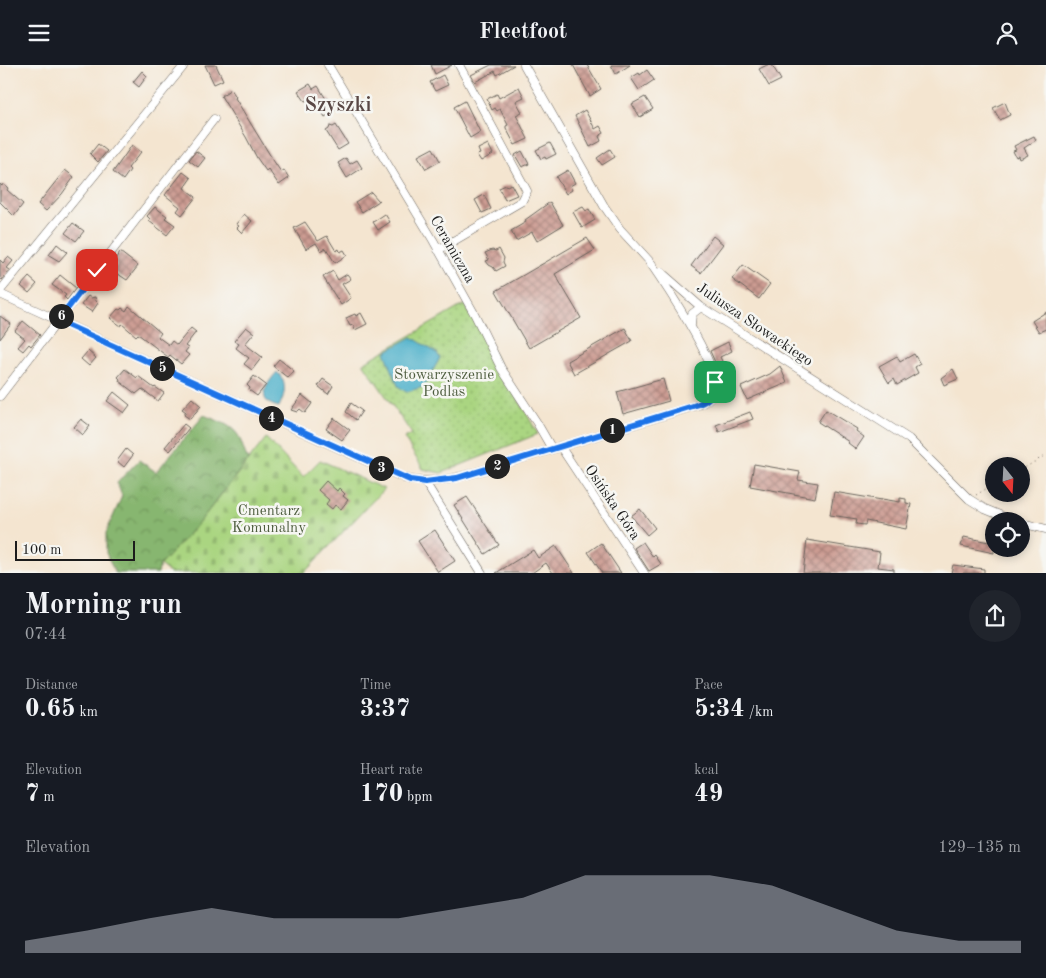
<!DOCTYPE html>
<html lang="en">
<head>
<meta charset="utf-8">
<style>
	:root { --surface:#171b24; --page:#20242c; --text:#f1f3f6; --muted:#9ea1a6; --accent:#8c9099 }
	body { margin:0; font-family:"Old Standard TT",serif; background:var(--page); color:var(--text); height:100vh; display:flex; flex-direction:column; font-size:19px; white-space:nowrap }
	* { box-sizing:border-box; margin:0 }
	p { font-size:16px; color:var(--muted) }
	.icon { flex:none; width:28px; height:28px; fill:none; stroke:currentColor; stroke-width:2; stroke-linecap:round; stroke-linejoin:round }
	.map { position:relative; height:508px; overflow:hidden }
	.sheet { display:flex; flex-direction:column; background:var(--surface); flex:1 }
	.sheet>* { flex:none }
	.needle { width:32px; rotate:162deg }
	.fabs { position:absolute; left:985px; top:392px; display:grid; gap:10px }
	.fabs a { display:grid; place-items:center; width:45px; height:45px; border-radius:50%; background:var(--surface); box-shadow:0 2px 8px #0003; font-size:25px }
	.scale { position:absolute; left:15px; bottom:12px; width:120px; box-sizing:border-box; padding-left:5px; border:2px solid #1c1c1c; border-top:0; font-size:14px; line-height:18px; white-space:nowrap; color:#1c1c1c; -webkit-text-stroke:4px #f6f6f2; paint-order:stroke }
	.pin { position:absolute; display:grid; place-items:center; width:42px; height:42px; color:#fff; margin:-21px; border-radius:10px; box-shadow:0 2px 8px #0006 }
	.km { position:absolute; width:25px; height:25px; margin:-12px; border-radius:50%; background:#222; color:#fff; font-size:14px; line-height:25px; text-align:center }
	.round { display:grid; place-items:center; flex:none; width:52px; height:52px; border-radius:26px; background:var(--page) }
	.head { display:flex; align-items:center; justify-content:space-between; height:85px; padding:0 25px }
	h1 { font-size:28px; font-weight:700; line-height:38px }
	.metrics { display:grid; grid-template-columns:repeat(3,1fr); gap:8px; height:85px; padding:5px 25px }
	.metrics div { display:grid; align-content:center }
	.metrics b { font-size:25px; font-weight:700 }
	.metrics small { font-size:14px; font-weight:400 }
	.metrics p { font-size:14px }
	.chart { height:140px; padding:10px 25px }
	.chart p { display:flex; justify-content:space-between }
	.chart svg { width:100%; height:90px; margin-top:5px; fill:var(--accent); opacity:.7 }
	header { display:flex; justify-content:space-between; align-items:center; height:65px; padding:0 25px; background:var(--surface); font-size:22px; font-weight:700 }
	.map>svg:first-child { display:block }
	.forest { fill:url(#forest-crowns); stroke:#526946 }
	.cemetery { fill:url(#cemetery-stones); stroke:#63784e }
	.park { fill:url(#park-dots); stroke:#63784e }
	.water { fill:#4aafc9; stroke:#336672 }
	.building { fill:url(#building-cross-hatch) }
	.lines { fill:none; stroke-linecap:round; stroke-linejoin:round }
	.minor-casing { stroke:#68625b; stroke-width:9 }
	.path { stroke:#68625b; stroke-width:1; stroke-dasharray:1 4; stroke-linecap:butt }
	.minor { stroke:#fff; stroke-width:8 }
	.route-casing { stroke:#fff; stroke-width:10 }
	.route { stroke:#1a73e8; stroke-width:6 }
	.labels { text-anchor:middle; stroke-width:5; stroke-linejoin:round; paint-order:stroke }
	.street-label { font-size:15px; fill:#1c1c1c; stroke:#f6f6f2 }
	.park-label { font-size:15px; fill:#4e5d3f; stroke:#f6f6f2 }
	.district-label { font-size:20px; font-weight:bold; fill:#5a4845; stroke:#f6f6f2 }
</style>
</head>
<body>
<header><svg class="icon" aria-label="menu" viewBox="0 0 24 24"><path d="M4 6h16M4 12h16M4 18h16"/></svg>Fleetfoot<svg class="icon" aria-label="person" viewBox="0 0 24 24"><circle cx="12" cy="8" r="4"/><path d="M4 21q1-7 8-7t8 7"/></svg></header>
<div class="map">
<svg width="1046" height="508" viewBox="0 0 1046 508">
	<defs>
		<pattern id="forest-crowns" width="20" height="18" patternUnits="userSpaceOnUse" patternTransform="scale(1.25)"><rect width="20" height="18" fill="#87b66f"/><path d="M2 6a3 3 0 1 1 6 0M12 15a3 3 0 1 1 6 0" fill="none" stroke="#6e935a"/></pattern>
		<pattern id="cemetery-stones" width="16" height="16" patternUnits="userSpaceOnUse" patternTransform="scale(1.25)"><rect width="16" height="16" fill="#aad581"/><path d="M2 7V4a2 2 0 0 1 4 0v3zM10 15v-3a2 2 0 0 1 4 0v3z" fill="#92b66f"/></pattern>
		<pattern id="park-dots" width="8" height="8" patternUnits="userSpaceOnUse" patternTransform="scale(1.25)"><rect width="8" height="8" fill="#aad581"/><path d="M2 2h.1M6 6h.1" fill="none" stroke="#92b66f" stroke-width="1.8" stroke-linecap="round"/></pattern>
		<pattern id="building-cross-hatch" width="8" height="8" patternUnits="userSpaceOnUse" patternTransform="scale(1.25)"><rect width="8" height="8" fill="#cc9b92"/><path d="M0 0l8 8M0 8l8-8" fill="none" stroke="#a57e76"/></pattern>
	</defs>
	<rect width="100%" height="100%" fill="#f6f6f2"/>
	<filter id="ink" filterUnits="userSpaceOnUse"><feTurbulence type="fractalNoise" baseFrequency=".02" numOctaves="2"/><feDisplacementMap in="SourceGraphic" scale="10" xChannelSelector="R" yChannelSelector="G"/><feConvolveMatrix kernelMatrix="1 2 1 2 8 2 1 2 1" color-interpolation-filters="sRGB"/></filter>
	<filter id="wash" filterUnits="userSpaceOnUse"><feTurbulence type="fractalNoise" baseFrequency=".0096" numOctaves="4" result="noise"/><feDisplacementMap in="SourceGraphic" scale="20" xChannelSelector="R" yChannelSelector="G"/><feGaussianBlur stdDeviation="1.12" result="paint"/><feColorMatrix in="noise" values="0 0 0 0 0 0 0 0 0 0 0 0 0 0 0 0 0 1.4 0 .05"/><feComposite in="paint" operator="in"/></filter>
	<g filter="url(#wash)">
		<rect width="100%" height="100%" fill="#f4e5d0"/>
		<path class="forest" d="M204 350C215 355 231 359 238 370 242 377 244 387 248 395L198 459 160 500 158 508H115L106 488V468L122 431 117 418 139 395 156 407Z"/>
		<path class="cemetery" d="M266 373 303 412 320 395 384 424 304 508H170L160 500 198 459Z"/>
		<path class="park" d="M465 239 538 369 441 408 423 404 404 373 412 369 363 298Z"/>
		<path class="water" d="M412 272 437 288 440 293 426 318 423 322 406 327 398 321 385 287Z
			M277 307C288 317 285 330 279 342 255 337 265 320 277 307Z"/>
		<g id="blocks">
			<path class="building" d="M205 0H216L223 15 214 19Z
				M431 0H452L435 9Z
				M491 0H514L497 10 495 6 475 17 471 10Z
				M573 0H587L601 24 590 31Z
				M611 0H630L616 9Z
				M767 0H772L781 15 769 21 759 4Z
				M647 5 654 15 639 25 631 13 639 8 640 10Z
				M142 6 147 11 139 22 133 17Z
				M443 10 448 20 435 26 430 17Z
				M310 19 313 24 318 21 326 34 328 33 335 45 325 52 322 47 319 46 320 43 314 33 305 36 298 26Z
				M519 22 524 32 516 36 522 47 516 50 528 74 515 80 506 63V61L508 60 500 44 497 46 495 43 492 45 487 34 497 29 499 33Z
				M231 24 236 32 235 33 273 95 281 107 284 105 289 113 279 120 268 104 266 106 257 93 246 72 221 31Z
				M645 32 653 44 640 52 632 39Z
				M465 36 480 67 470 73 454 42Z
				M1005 37 1010 50 1000 55 993 43Z
				M585 45 595 64 600 61 604 68 599 71 601 76 590 82 575 51Z
				M336 60 348 79 338 85 326 66 329 64 330 61 333 62Z
				M1034 71 1036 75 1024 83 1028 90 1020 94 1019 91 1016 92 1013 86 1016 85 1014 81Z
				M550 78 556 89 546 94 545 92 541 94 536 85Z
				M98 79 107 86 98 97 90 89Z
				M488 79 493 89 481 96 477 90 480 89 478 84Z
				M132 80 141 87 128 103 130 105 123 115 113 107Z
				M433 83 440 96 426 104 418 91Z
				M610 84 615 92 602 100 597 93Z
				M196 86 205 93 198 102 189 95Z
				M522 86 529 99 522 102 515 90Z
				M346 93 350 99 357 95 362 103 347 113 338 98Z
				M65 105 74 112 62 129 46 146 38 139Z
				M568 105 575 118 570 121 572 125 566 129 556 112Z
				M183 107 191 113 184 123 196 132 182 150 177 146 180 142 165 130Z
				M0 119 2 121 3 119 8 123 7 125 23 139 14 151 0 137Z
				M511 119 517 130 505 135 499 123 506 120 507 121Z
				M371 127 379 136 362 147 355 137Z
				M484 130 491 144 482 148 475 135Z
				M550 137 563 160 537 176 532 167 516 176 511 166 526 157 525 155Z
				M155 142 167 151 165 153 175 160 167 170 149 156 150 154 147 151Z
				M583 142 586 146 589 144 595 155 582 163 573 147Z
				M244 149 252 156 242 168 237 163 239 161 236 159Z
				M385 149 390 157 378 165 373 157Z
				M305 157 318 176 327 171 336 186 339 184 340 187 344 185 347 190 335 198 326 183 321 186 316 178 306 184 294 163Z
				M73 158 84 166 76 176 65 168Z
				M713 171 723 179 701 208 691 201Z
				M587 173 595 185 555 209 581 253 529 283 496 226Z
				M57 179 67 187 59 196 49 190Z
				M499 184 504 193 503 197 505 201 496 206 493 202 489 200 486 196 489 195 485 188 492 185 496 186Z
				M120 187 138 201 127 215 112 205 116 199 113 197Z
				M8 192 13 196 7 203 10 205 2 215 0 213V195L3 198Z
				M743 200 770 219 759 234 732 214Z
				M333 206 338 215 347 209 351 214 342 219 351 233 341 240 323 212Z
				M60 210 76 223 67 235 64 232 66 230 52 220Z
				M29 212 37 219 29 228 21 221Z
				M88 231 91 233 95 232 96 236 98 238 92 247 81 240Z
				M129 241 161 268 158 272 169 280 172 276 177 280 191 263 196 267 185 281 188 283 185 287 189 290 181 299 170 290 168 292 138 269 136 271 122 259 121 261 110 253 118 244 120 245 122 243 126 246Z
				M1046 247V264L1039 267 1032 256Z
				M361 248 367 259 355 265 353 260 350 261 346 253 355 249 356 251Z
				M0 251 11 259 0 274Z
				M23 256 40 270 31 281 29 279 23 286 18 282 25 274 15 266Z
				M246 262 254 268 245 279 262 292 252 305 244 299 249 293 236 283 239 279 234 276Z
				M625 263 632 276 574 309 567 296Z
				M728 277 732 286 720 292 735 323 728 326 710 286Z
				M88 286 96 293 89 301 81 294Z
				M914 289 920 299 915 302 918 308 897 320 894 314 889 318 879 301 897 291 900 297Z
				M279 294 294 306 288 313 273 301Z
				M780 301 787 318 747 335 741 322 770 309Z
				M125 304 137 313 138 311 154 323 155 322 164 328 158 336 142 324 136 329 119 316 120 314 118 312Z
				M953 304 958 314 944 320 941 313Z
				M254 311 266 320 257 331 249 325 250 323 247 320Z
				M323 314 333 321 328 329 318 321Z
				M663 314 669 336 623 349 617 327Z
				M114 327 130 340 124 348 107 336Z
				M302 330 312 338 311 340 305 348 300 344 297 347 291 345Z
				M192 333 201 341 190 354 184 350 186 347 182 344Z
				M351 338 362 346 356 355 346 347Z
				M826 345 857 364 856 366 864 372 856 384 848 378 849 377 818 357Z
				M750 347 753 354 719 367 716 360Z
				M334 353 350 365 342 375 326 364Z
				M81 354 90 361 83 370 74 362Z
				M184 359 189 363 170 386 165 382Z
				M126 384 133 390 124 402 117 396Z
				M754 399 800 407 798 415 818 418 815 433 750 421Z
				M326 416 337 426 339 423 345 429 343 431 348 435 341 444 335 440 332 444 326 439 329 435 318 425Z
				M834 427 882 435V434L900 437V433L906 434V438L911 439 906 464 866 456 865 460 856 459 857 454 830 450Z
				M467 432 499 480 485 489 454 440Z
				M640 444 655 463 647 470 631 451Z
				M435 465 455 496 438 507 418 476Z
				M964 472 994 478V488L961 481Z
				M807 475 880 487 878 502 894 504V508H803Z
				M643 477 653 492 655 490 661 499 649 506 634 483Z
				M601 478 621 508H602L588 487Z
				M556 481 574 508H553L546 498 532 508H496L533 485 538 493Z
				M953 500 984 504V508H951Z"/>
		</g>
	</g>
	<g filter="url(#ink)">
		<use href="#blocks" fill-opacity="0" stroke="#68625b" stroke-width="1"/>
		<g class="lines">
			<defs>
				<path id="minor" d="M328 0 433 175 475 250 501 303 537 358 552 384
					M524 0 604 141 620 164 652 199
					M438 185 522 136 527 126 459 0
					M661 207 701 242 909 374 969 434 985 444 1014 456
					M0 226 183 2
					M0 229 404 413C428 420 453 414 477 407L701 339C708 335 714 330 715 321 717 297 664 218 649 196
					M691 260 692 249 701 242
					M0 331 214 54
					M560 381 644 508
					M425 417 482 508
					M1021 458 1046 464"/>
			</defs>
			<use href="#minor" class="minor-casing"/>
			<path class="path" d="M1021 405 1046 390
				M976 430 994 419"/>
			<use href="#minor" class="minor"/>
		</g>
	</g>
	<g class="lines" filter="url(#ink)">
		<defs>
			<path id="route" d="M97 205 58 256 410 415 425 417 457 413 693 341C706 337 715 331 715 317"/>
		</defs>
		<use href="#route" class="route-casing"/>
		<use href="#route" class="route"/>
	</g>
	<g class="labels">
		<g class="street-label">
			<text transform="translate(453 184) rotate(60)" y="5">Ceramiczna</text>
			<text transform="translate(755 259) rotate(34)" y="5">Juliusza Słowackiego</text>
			<text transform="translate(613 437) rotate(56)" y="5">Osińska Góra</text>
		</g>
		<g class="park-label">
			<text x="444" y="314">Stowarzyszenie<tspan x="444" dy="17">Podlas</tspan></text>
			<text x="269" y="450">Cmentarz<tspan x="269" dy="17">Komunalny</tspan></text>
		</g>
		<g class="district-label">
			<text x="338" y="46">Szyszki</text>
		</g>
	</g>
</svg>
<div class="fabs">
<a><svg class="needle" viewBox="-14 -14 28 28"><path d="M0-13l5 13h-10z" fill="#e53935"/><path d="M0 13l5-13h-10z" fill="#9ea1a6"/></svg></a>
<a><svg class="icon" aria-label="locate" viewBox="0 0 24 24"><circle cx="12" cy="12" r="6"/><path d="M12 2v4M12 18v4M2 12h4M18 12h4"/></svg></a>
</div>
<div class="scale">100 m</div>
<div class="pin" style="left:715px;top:317px;background:#1e9e55"><svg class="icon" aria-label="arrive" viewBox="0 0 24 24"><path d="M6 21V4h12l-3 4 3 4H6"/></svg></div>
<div class="pin" style="left:97px;top:205px;background:#d93025"><svg class="icon" aria-label="check" viewBox="0 0 24 24"><path d="M5 12l5 5 9-10"/></svg></div>
<b class="km" style="left:612px;top:365px">1</b>
<b class="km" style="left:497px;top:401px">2</b>
<b class="km" style="left:381px;top:403px">3</b>
<b class="km" style="left:271px;top:353px">4</b>
<b class="km" style="left:162px;top:303px">5</b>
<b class="km" style="left:61px;top:251px">6</b>
</div>
<section class="sheet">
<div class="head"><div><h1>Morning run</h1><p>07:44</p></div><a class="round"><svg class="icon" aria-label="share" viewBox="0 0 24 24"><path d="M12 15V3M7 8l5-5 5 5M5 13v7h14v-7"/></svg></a></div>
<div class="metrics">
<div><p>Distance</p><b>0.65<small> km</small></b></div>
<div><p>Time</p><b>3:37</b></div>
<div><p>Pace</p><b>5:34<small> /km</small></b></div>
</div>
<div class="metrics">
<div><p>Elevation</p><b>7<small> m</small></b></div>
<div><p>Heart rate</p><b>170<small> bpm</small></b></div>
<div><p>kcal</p><b>49</b></div>
</div>
<div class="chart"><p><span>Elevation</span>129–135 m</p>
<svg viewBox="0 0 160 44" preserveAspectRatio="none"><path d="M0 44V38L10 33L20 27L30 22L40 27L50 27L60 27L70 22L80 17L90 6L100 6L110 6L120 11L130 22L140 33L150 38L160 38V44z"/></svg>
</div>
</section>
</body>
</html>
